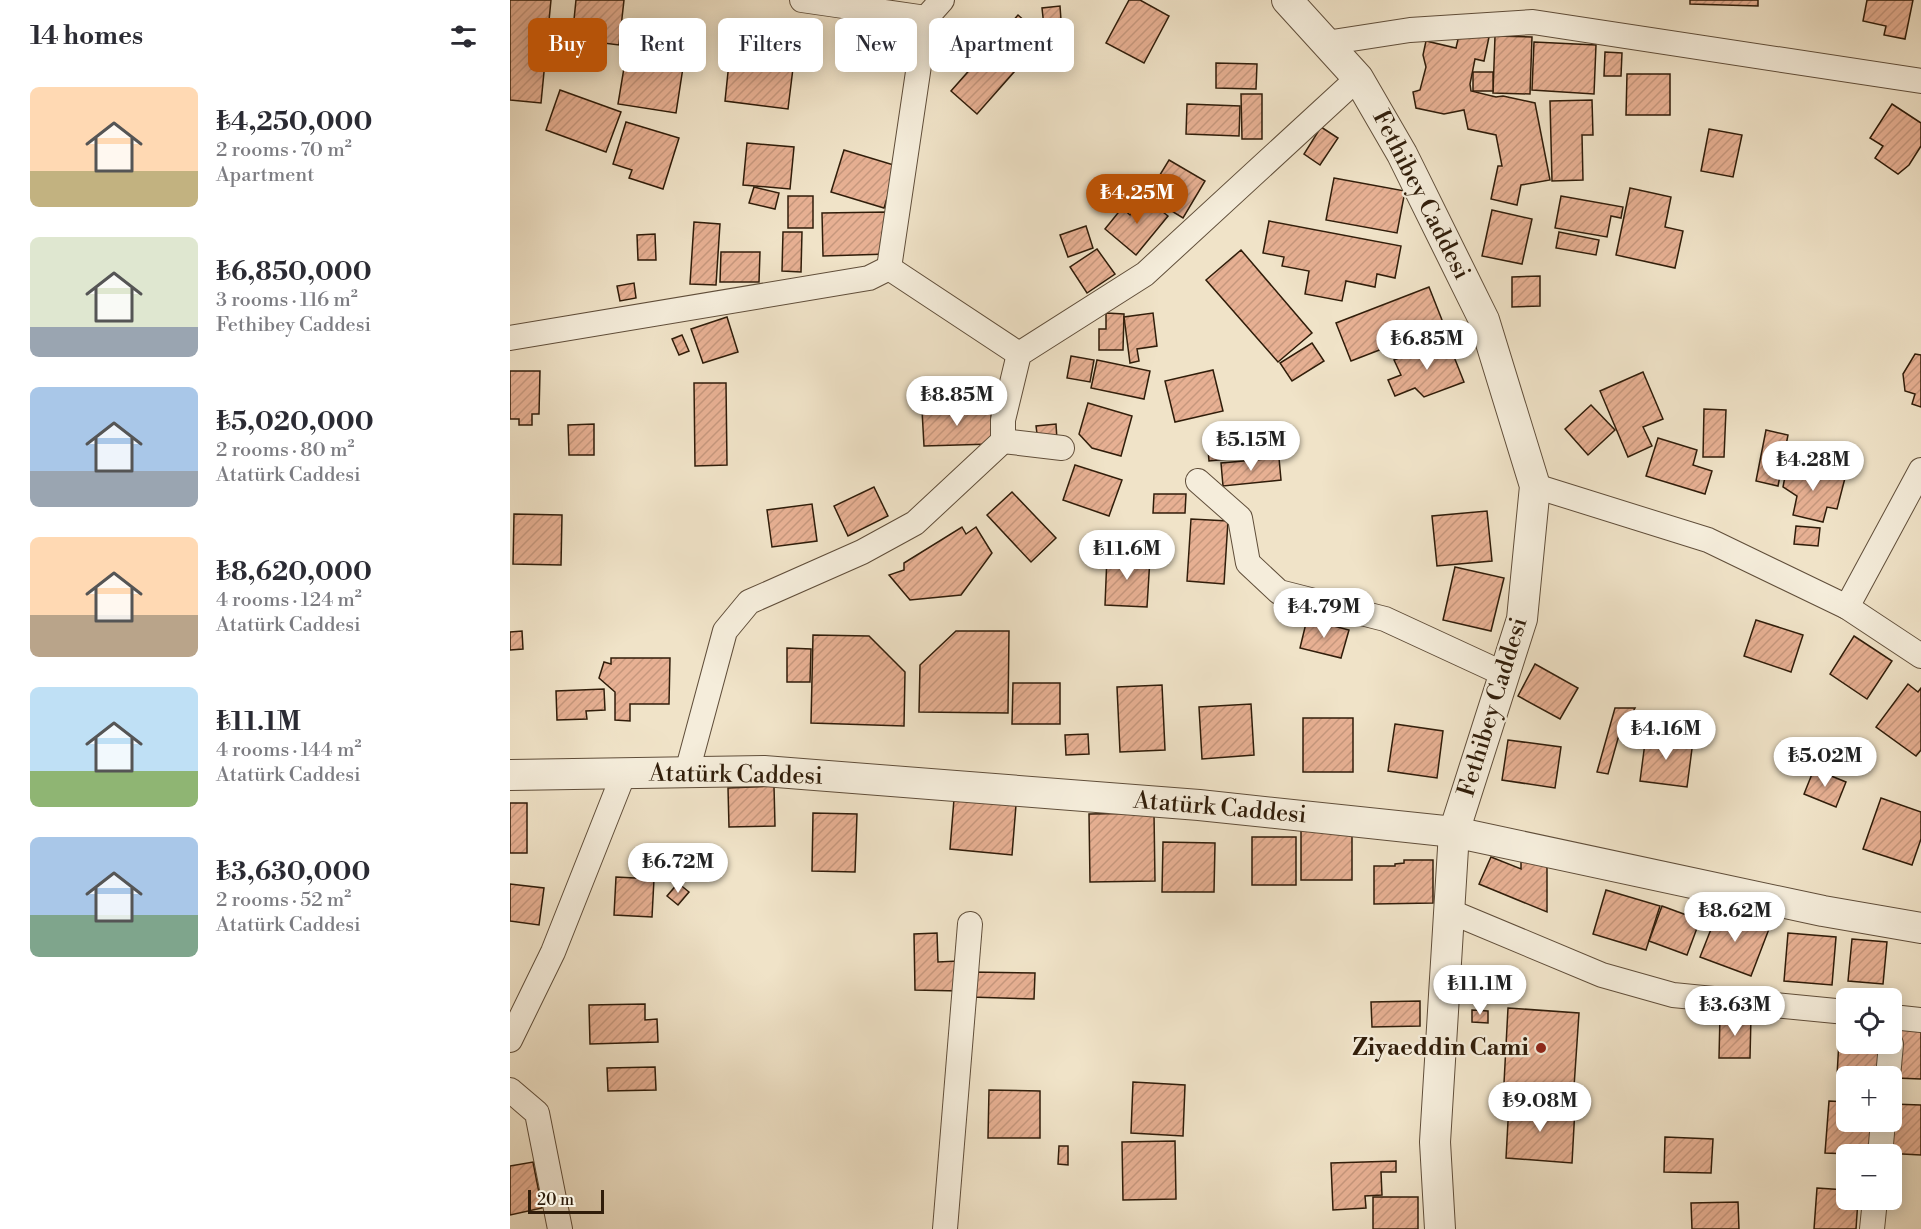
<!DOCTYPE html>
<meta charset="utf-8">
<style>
:root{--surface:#fff;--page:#f2f2f3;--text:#2b2b33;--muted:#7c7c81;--accent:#b45309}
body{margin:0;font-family:"Libre Bodoni",serif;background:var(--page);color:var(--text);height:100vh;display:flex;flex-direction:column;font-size:22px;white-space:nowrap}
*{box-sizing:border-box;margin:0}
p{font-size:20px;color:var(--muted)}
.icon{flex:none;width:33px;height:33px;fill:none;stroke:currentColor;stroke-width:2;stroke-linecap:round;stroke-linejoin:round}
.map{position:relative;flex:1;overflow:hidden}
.panel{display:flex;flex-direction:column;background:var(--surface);width:510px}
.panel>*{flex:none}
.guide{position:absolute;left:18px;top:18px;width:570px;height:54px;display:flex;gap:12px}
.buttons{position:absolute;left:1326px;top:988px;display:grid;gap:12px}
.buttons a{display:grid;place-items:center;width:66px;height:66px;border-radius:9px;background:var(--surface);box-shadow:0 3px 15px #0003;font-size:30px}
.scale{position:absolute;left:18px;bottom:15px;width:76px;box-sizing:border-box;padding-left:6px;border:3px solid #301d0a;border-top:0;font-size:16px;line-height:21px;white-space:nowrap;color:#301d0a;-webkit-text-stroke:4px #f5eddb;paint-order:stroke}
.price{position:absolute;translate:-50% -51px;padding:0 14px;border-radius:21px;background:#fff;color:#222;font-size:20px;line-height:39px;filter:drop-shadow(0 2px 3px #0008)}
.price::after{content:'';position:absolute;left:50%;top:36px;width:18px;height:14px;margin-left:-9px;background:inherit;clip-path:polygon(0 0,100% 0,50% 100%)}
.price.on{background:var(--accent);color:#fff}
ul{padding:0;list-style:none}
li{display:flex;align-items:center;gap:18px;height:150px;padding:0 30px}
li span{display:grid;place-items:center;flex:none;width:168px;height:120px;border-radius:9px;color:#555}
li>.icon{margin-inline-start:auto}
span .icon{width:72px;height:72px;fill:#fffc;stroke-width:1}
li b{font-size:26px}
h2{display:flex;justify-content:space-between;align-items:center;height:72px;padding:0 30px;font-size:26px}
.chip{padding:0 21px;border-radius:9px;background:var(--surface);box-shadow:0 3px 15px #0003;font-size:21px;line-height:54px}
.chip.on{background:var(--accent);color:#fff}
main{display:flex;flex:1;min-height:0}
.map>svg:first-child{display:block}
</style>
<main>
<section class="panel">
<h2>14 homes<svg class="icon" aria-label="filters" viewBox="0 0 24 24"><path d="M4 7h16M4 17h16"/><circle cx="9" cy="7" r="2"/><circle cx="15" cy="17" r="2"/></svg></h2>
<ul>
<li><span style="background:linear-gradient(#ffd9b3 70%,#c2b280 0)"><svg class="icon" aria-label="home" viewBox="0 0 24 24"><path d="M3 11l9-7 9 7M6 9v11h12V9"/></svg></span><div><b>₺4,250,000</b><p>2 rooms · 70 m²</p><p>Apartment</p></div></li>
<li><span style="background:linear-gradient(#dfe7d0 75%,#9aa5b1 0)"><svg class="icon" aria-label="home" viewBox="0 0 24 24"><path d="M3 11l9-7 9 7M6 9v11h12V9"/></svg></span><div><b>₺6,850,000</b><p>3 rooms · 116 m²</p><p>Fethibey Caddesi</p></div></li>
<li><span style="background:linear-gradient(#a9c7e8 70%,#9aa5b1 0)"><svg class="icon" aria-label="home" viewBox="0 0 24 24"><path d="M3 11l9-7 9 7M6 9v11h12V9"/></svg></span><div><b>₺5,020,000</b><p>2 rooms · 80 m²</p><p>Atatürk Caddesi</p></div></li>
<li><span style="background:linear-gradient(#ffd9b3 65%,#b9a48a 0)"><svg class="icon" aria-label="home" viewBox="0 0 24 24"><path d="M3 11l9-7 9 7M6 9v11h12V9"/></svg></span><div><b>₺8,620,000</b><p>4 rooms · 124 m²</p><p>Atatürk Caddesi</p></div></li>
<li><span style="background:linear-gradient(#bfe0f5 70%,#8fb573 0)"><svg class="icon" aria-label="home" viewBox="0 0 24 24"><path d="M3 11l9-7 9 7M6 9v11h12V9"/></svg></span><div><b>₺11.1M</b><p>4 rooms · 144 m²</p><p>Atatürk Caddesi</p></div></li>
<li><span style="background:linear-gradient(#a9c7e8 65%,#7fa58c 0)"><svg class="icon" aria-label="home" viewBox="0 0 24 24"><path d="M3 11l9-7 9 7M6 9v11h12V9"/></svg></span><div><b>₺3,630,000</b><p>2 rooms · 52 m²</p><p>Atatürk Caddesi</p></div></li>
</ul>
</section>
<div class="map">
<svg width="1411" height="1229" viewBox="0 0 1411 1229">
<defs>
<pattern id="building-hatch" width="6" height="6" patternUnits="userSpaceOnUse" patternTransform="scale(1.5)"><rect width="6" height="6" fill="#e7b093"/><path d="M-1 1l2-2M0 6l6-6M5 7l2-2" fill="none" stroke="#c6977d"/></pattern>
</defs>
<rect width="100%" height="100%" fill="#f0e3c8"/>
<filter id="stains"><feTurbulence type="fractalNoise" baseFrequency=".00333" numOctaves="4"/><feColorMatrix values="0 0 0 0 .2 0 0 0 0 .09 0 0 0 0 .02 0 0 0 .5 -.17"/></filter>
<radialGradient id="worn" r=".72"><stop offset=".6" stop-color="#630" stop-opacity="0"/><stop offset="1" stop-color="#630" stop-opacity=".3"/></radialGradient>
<g fill="url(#building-hatch)" stroke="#301d0a" stroke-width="1.5">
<polygon points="0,0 41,0 31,103 0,100"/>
<polygon points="66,0 114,0 109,45 62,39"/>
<polygon points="619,0 630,0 659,16 634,63 596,43"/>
<polygon points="1180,0 1248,0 1248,6 1180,4"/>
<polygon points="1357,0 1403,0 1395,39 1374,35 1376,26 1353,21"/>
<polygon points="550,6 552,34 535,36 532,8"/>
<polygon points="508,15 534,38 467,114 441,91"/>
<polygon points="121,26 178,35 166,113 108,104"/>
<polygon points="960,33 979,37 974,61 965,59 960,84 961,91 986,97 993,96 1025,103 1040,180 1011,185 1007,205 981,199 988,166 992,166 986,135 958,129 954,110 934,114 906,108 903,92 910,90 916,67 913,55 916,41 946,48 949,35"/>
<polygon points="985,36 1022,37 1020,94 983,93"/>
<polygon points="1024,42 1086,45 1084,94 1022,90"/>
<polygon points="1095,52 1112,53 1111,76 1094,76"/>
<polygon points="220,53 284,60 278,109 215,101"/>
<polygon points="706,63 747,64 746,89 706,88"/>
<rect x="963" y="72" width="20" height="19"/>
<polygon points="1117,74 1160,74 1160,115 1116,115"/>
<polygon points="50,90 111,112 96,152 36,130"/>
<polygon points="731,94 752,94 752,139 732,139"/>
<polygon points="1082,100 1083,135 1072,135 1073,180 1042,181 1040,101"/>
<polygon points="677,104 730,106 729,136 676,134"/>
<polygon points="1382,104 1411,123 1411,146 1399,165 1388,174 1365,158 1373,146 1360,138"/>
<polygon points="116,122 169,138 153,189 119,178 122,170 103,164"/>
<polygon points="811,127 828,138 810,165 794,154"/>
<polygon points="1199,129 1232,135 1223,177 1191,171"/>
<polygon points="237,143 284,147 280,189 233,185"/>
<polygon points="334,150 387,166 374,208 321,192"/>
<polygon points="659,160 695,181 673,218 637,196"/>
<polygon points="824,178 895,191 887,233 816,220"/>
<polygon points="244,187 269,193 265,209 239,203"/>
<polygon points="1120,188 1161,197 1155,227 1173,231 1165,268 1106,255"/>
<rect x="278" y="196" width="25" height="32"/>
<polygon points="1051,196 1113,207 1111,218 1101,216 1097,237 1045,228"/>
<polygon points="634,197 658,216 626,255 595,229 612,208 620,215"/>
<polygon points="982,210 1022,219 1012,264 972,256"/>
<polygon points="377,212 378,254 313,256 312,213"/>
<polygon points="759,221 891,246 885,278 867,274 865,287 836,281 832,301 795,294 799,271 772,266 774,257 753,253"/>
<polygon points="184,222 210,224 206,285 180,284"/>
<polygon points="576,226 583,248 558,257 550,235"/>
<polygon points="273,232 292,232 291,272 272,271"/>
<polygon points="1049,232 1089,240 1086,255 1046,248"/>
<polygon points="145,234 146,260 128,260 127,235"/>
<polygon points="587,249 605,274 577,293 560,267"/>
<polygon points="731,250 802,333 768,362 696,280"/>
<polygon points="211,252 250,252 249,282 210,282"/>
<polygon points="1030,276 1030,306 1002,307 1002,277"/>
<polygon points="124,283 126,298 110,301 107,286"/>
<polygon points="919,287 934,325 841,361 826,323"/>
<polygon points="596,313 614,314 613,350 589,350 589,329 596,329"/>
<polygon points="643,313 647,346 627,349 629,361 620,363 614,317"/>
<polygon points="217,317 228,352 193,363 181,329"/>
<polygon points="172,335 179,351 169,355 162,339"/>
<polygon points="937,339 954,382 914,397 905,388 885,396 878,380 891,375 884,360"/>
<polygon points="802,343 814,361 782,381 770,363"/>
<polygon points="1405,354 1411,355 1411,407 1402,404 1405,394 1395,391 1393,374"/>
<polygon points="561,356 584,360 580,382 557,378"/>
<polygon points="587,360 640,371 634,399 581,388"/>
<polygon points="703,370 713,411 665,422 655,381"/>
<polygon points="0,371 30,371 29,414 22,414 22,425 9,425 9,419 0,419"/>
<polygon points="1133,372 1153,419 1133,427 1142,446 1118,457 1090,391"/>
<polygon points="184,383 216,383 217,465 185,466"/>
<polygon points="578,403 622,416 611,456 582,448 569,434"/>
<polygon points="1081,405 1105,430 1078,455 1055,429"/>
<polygon points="481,408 482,444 414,446 412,410"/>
<polygon points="1194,409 1216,410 1214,457 1193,457"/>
<polygon points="84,424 84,455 59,455 58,425"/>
<polygon points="546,424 547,440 528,441 526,426"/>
<polygon points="1256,430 1278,435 1268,486 1246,481"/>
<polygon points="761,432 763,455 699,461 697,438"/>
<polygon points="1148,438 1187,450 1183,465 1202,471 1195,494 1136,476"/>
<polygon points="769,458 771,480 713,486 711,463"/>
<polygon points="565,465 612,480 599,516 553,500"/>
<polygon points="1277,466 1335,478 1327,509 1317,507 1313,522 1283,515 1287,496 1273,487"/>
<polygon points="364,487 378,516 338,536 324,506"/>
<polygon points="502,492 546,538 521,562 477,515"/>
<polygon points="644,494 676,494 675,513 643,513"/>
<polygon points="302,504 307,541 262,547 257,510"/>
<polygon points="977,511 982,561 927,566 922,516"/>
<polygon points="4,514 52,515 51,565 3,564"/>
<polygon points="681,519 718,521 714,584 677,581"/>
<polygon points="1286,526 1310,528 1308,546 1284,544"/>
<polygon points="452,527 456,534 466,527 482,553 451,595 400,600 379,575 394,570 394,563"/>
<polygon points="597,556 640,558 637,607 595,605"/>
<polygon points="945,567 994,578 981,631 933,620"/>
<polygon points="797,619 839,630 831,658 790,648"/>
<polygon points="1246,620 1293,635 1281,672 1234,656"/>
<polygon points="12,631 13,649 0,650 0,632"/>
<polygon points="446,631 499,631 498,713 409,712 410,665"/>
<polygon points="303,635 359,636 395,672 394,726 301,723"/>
<polygon points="1344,636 1382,661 1357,699 1320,674"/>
<polygon points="277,648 301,649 300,682 277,682"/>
<polygon points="101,658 160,658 159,704 120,704 120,721 105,720 105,692 89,678 94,662 101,664"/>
<polygon points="1025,664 1068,688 1050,719 1008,696"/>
<polygon points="503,683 550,683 550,724 502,724"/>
<polygon points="1398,684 1408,692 1411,688 1411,750 1406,756 1366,727"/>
<polygon points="652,685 655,750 610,752 607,687"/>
<polygon points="94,689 95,710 76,711 77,719 47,720 46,691"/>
<polygon points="741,704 744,755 692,759 689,707"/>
<polygon points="1105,708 1125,708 1116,724 1126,727 1123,739 1109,735 1098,774 1087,772"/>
<rect x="793" y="718" width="50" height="54"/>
<polygon points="885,724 933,731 927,778 878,771"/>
<polygon points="578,734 579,754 556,755 555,735"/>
<polygon points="1136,735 1183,741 1177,787 1130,781"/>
<polygon points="998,740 1051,747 1045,788 992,780"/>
<polygon points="1304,769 1336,782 1326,807 1294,794"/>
<polygon points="264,786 265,826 219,827 218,788"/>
<polygon points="1371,798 1411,812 1411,839 1402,865 1353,849"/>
<polygon points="444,799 506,805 502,855 440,849"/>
<rect x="0" y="803" width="17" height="50"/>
<polygon points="303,813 347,814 345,872 302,871"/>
<polygon points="644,813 645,881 580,882 579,814"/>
<rect x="791" y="830" width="51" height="50"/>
<rect x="742" y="837" width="44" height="48"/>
<polygon points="653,842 705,843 704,892 652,892"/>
<polygon points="981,857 1011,869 1011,860 1037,861 1037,912 969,884"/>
<polygon points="894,860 923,860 923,903 864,904 864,866 885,866 885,864 894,863"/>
<polygon points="106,877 144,879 142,917 104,915"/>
<polygon points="168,883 179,892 168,905 157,896"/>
<polygon points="0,884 34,888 29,925 0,921"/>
<polygon points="1096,890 1150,906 1136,950 1083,934"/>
<polygon points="1152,906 1190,920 1177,955 1139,941"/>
<polygon points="1209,909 1259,929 1241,976 1190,957"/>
<polygon points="427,933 428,962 448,961 449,991 405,990 404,934"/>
<polygon points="1278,933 1326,937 1322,985 1274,981"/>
<polygon points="1342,939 1377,942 1373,984 1338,981"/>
<polygon points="461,972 525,973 524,999 460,997"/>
<polygon points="910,1001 910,1026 862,1027 861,1002"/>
<polygon points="135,1004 135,1020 147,1019 148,1042 80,1044 79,1005"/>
<polygon points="998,1008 1069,1013 1064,1087 994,1083"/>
<polygon points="962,1010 978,1011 978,1023 962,1022"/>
<polygon points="1210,1015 1241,1016 1240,1058 1209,1058"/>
<polygon points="1330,1023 1336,1023 1336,1044 1376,1044 1374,1073 1358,1072 1358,1077 1327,1076"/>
<polygon points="1388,1028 1411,1029 1411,1079 1386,1078"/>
<polygon points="145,1067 146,1090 98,1091 97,1068"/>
<polygon points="623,1082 675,1085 673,1136 621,1133"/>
<polygon points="479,1090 530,1091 530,1138 478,1138"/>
<polygon points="1319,1101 1336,1102 1336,1122 1368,1122 1366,1155 1315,1153"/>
<polygon points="999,1103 1065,1108 1062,1163 996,1158"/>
<polygon points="1382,1104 1411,1105 1411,1155 1374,1153 1382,1122"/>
<polygon points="1155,1137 1203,1139 1201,1173 1154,1172"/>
<polygon points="665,1141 666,1199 613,1200 612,1142"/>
<polygon points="549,1146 558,1146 558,1165 548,1164"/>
<polygon points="886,1161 886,1172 871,1172 872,1195 855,1196 856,1208 823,1210 821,1163"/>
<polygon points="23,1162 32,1208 0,1215 0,1166"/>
<polygon points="1307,1188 1336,1190 1336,1200 1348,1200 1346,1229 1304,1229"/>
<rect x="863" y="1197" width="45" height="32"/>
<polygon points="1228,1202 1229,1229 1182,1229 1181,1203"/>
</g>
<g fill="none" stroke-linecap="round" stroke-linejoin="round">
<g stroke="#604e3a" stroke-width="26">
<g id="minor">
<polyline points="292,0 416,18"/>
<polyline points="816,43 900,30 1023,22 1411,81"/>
<polyline points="379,268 416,18 432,0"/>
<polyline points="379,268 509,354"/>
<polyline points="0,338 359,278 379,268"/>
<polyline points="493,441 552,448"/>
<polyline points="688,481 730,518 738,563 769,592 875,619 994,674"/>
<polyline points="1025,486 1198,540 1337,607 1411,656"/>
<polyline points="1337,607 1411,470"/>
<polyline points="177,772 215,631 239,602 352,552 405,523 493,441 493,420 509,354 635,274 848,78"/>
<polyline points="939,911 1092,975 1163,995 1336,1012"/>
<polyline points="1382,1017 1411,1020"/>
<polyline points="0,1040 43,952 114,773"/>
<polyline points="1378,1077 1381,1044"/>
<polyline points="0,1090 27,1113 50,1229"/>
<polyline points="1370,1155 1373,1122"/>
<polyline points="435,1229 460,924"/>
<polyline points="1362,1229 1365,1200"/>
</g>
</g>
<g stroke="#604e3a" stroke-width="32">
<g id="tertiary">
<polyline points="777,0 848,78 892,154 974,320 1025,486 1012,619 944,832 925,1142 930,1229"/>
<polyline points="0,775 254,771 689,805 944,832 1313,911 1411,928"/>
</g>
</g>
<use href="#minor" stroke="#f5eddb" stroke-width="24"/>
<use href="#tertiary" stroke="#f5eddb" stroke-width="30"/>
</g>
<circle fill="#8f2418" stroke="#f5eddb" stroke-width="2" cx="1031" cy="1048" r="6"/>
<g text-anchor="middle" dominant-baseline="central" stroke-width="4.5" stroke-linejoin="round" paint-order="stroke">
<g font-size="24" fill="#301d0a" stroke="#f5eddb">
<text transform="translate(911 195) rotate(63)">Fethibey Caddesi</text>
<text transform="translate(983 707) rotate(-73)">Fethibey Caddesi</text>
<text transform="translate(226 775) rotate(1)">Atatürk Caddesi</text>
<text transform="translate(710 808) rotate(5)">Atatürk Caddesi</text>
</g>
<g font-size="24" font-weight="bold" fill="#301d0a" stroke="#f5eddb" text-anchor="end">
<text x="1019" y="1048">Ziyaeddin Cami</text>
</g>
</g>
<rect width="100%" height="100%" filter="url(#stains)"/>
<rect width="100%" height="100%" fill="url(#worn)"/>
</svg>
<div class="buttons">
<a><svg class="icon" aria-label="locate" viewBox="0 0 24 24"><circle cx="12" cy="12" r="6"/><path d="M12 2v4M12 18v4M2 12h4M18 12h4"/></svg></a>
<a>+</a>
<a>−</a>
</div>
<div class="scale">20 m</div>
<b class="price on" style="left:627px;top:225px">₺4.25M</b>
<b class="price" style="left:917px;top:371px">₺6.85M</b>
<b class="price" style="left:447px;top:427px">₺8.85M</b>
<b class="price" style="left:741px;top:472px">₺5.15M</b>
<b class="price" style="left:1303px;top:492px">₺4.28M</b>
<b class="price" style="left:617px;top:581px">₺11.6M</b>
<b class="price" style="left:814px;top:639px">₺4.79M</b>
<b class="price" style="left:1156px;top:761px">₺4.16M</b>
<b class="price" style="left:1315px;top:788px">₺5.02M</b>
<b class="price" style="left:168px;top:894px">₺6.72M</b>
<b class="price" style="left:1225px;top:943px">₺8.62M</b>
<b class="price" style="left:970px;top:1016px">₺11.1M</b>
<b class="price" style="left:1225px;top:1037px">₺3.63M</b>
<b class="price" style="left:1030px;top:1133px">₺9.08M</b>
<div class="guide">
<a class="chip on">Buy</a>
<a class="chip">Rent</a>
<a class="chip">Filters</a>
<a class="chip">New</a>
<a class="chip">Apartment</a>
</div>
</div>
</main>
